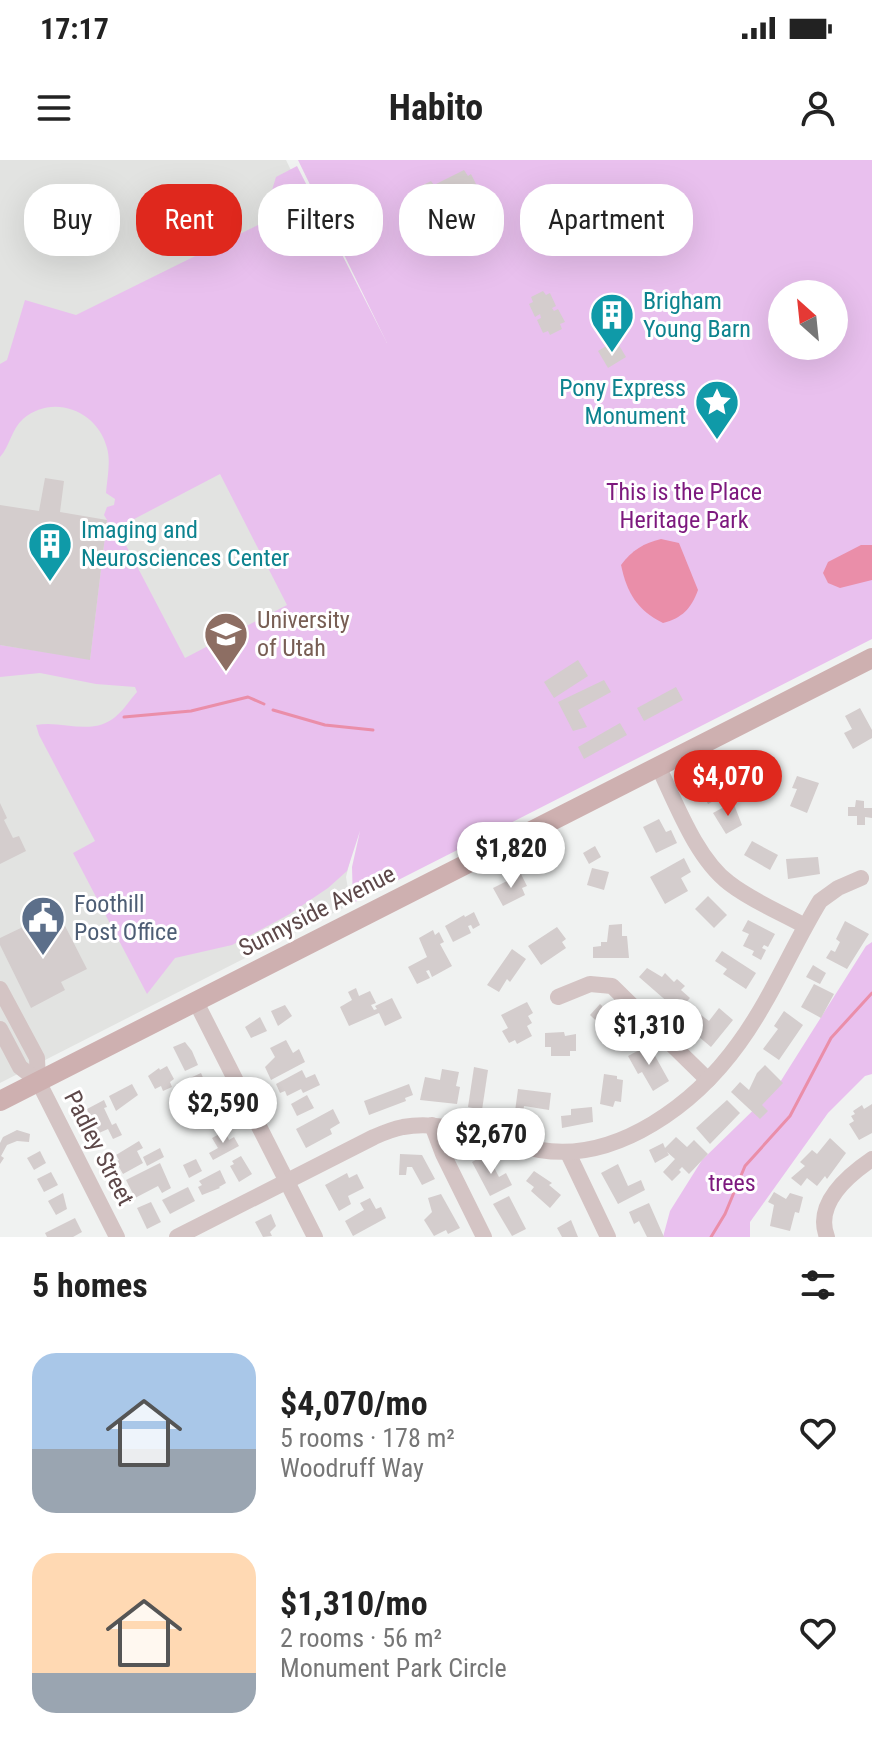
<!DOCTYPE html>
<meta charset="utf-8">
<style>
:root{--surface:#fff;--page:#f2f2f2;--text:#222;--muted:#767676;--accent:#df281d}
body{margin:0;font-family:"Roboto Condensed",sans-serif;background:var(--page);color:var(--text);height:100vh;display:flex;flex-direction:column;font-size:30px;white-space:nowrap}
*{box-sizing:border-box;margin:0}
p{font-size:26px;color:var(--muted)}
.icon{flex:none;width:44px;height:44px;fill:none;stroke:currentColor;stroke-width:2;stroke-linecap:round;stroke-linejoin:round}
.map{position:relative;height:1077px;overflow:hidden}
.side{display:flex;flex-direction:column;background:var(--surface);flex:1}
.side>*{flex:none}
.banner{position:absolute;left:24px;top:24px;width:824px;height:72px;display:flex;gap:16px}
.needle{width:52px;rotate:333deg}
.tools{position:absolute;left:768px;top:120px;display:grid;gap:16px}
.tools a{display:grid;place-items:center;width:80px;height:80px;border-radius:50%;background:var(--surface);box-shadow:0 8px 32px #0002;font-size:40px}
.price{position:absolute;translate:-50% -68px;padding:0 18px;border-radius:28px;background:#fff;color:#222;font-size:26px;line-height:52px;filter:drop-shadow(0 2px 4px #0008)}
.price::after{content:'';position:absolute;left:50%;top:48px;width:24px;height:18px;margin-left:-12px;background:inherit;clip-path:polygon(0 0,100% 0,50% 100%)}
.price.selected{background:var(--accent);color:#fff}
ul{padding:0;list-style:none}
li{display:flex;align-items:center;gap:24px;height:200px;padding:0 32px}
li span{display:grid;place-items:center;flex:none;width:224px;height:160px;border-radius:24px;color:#555}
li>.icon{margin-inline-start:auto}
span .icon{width:96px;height:96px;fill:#fffc;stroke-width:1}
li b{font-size:34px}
h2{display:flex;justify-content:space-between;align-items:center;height:96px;padding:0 32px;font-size:34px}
.tag{padding:0 28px;border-radius:32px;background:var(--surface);box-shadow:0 8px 32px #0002;font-size:28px;line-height:72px}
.tag.selected{background:var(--accent);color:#fff}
.status{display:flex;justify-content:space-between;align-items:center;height:56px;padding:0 40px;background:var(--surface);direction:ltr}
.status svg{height:22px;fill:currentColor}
header{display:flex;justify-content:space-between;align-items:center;height:104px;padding:0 32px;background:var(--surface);font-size:36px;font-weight:700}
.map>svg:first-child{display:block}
</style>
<div class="status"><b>17:17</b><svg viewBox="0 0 49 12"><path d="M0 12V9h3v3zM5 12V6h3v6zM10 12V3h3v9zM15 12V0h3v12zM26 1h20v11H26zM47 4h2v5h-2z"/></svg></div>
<header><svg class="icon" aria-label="menu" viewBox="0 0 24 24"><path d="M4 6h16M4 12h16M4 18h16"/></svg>Habito<svg class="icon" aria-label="person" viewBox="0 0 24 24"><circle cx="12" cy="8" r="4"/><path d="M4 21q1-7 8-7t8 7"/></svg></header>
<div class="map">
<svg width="872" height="1077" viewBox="0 0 872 1077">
<rect width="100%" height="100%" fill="#f0f2f1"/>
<polygon fill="#e2e3e1" points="0,0 286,0 323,76 394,587 355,680 346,717 349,735 355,742 0,923"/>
<g fill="#e9c0ee" fill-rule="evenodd">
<path d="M298,0h574v479l-519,264 -1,-36 8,-36 -13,40 -19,17 -40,27 -56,30 -57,13 -28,36 -74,-141 22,-12 -56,-106 -3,-10c25,-5 52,10 75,-5 10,-6 18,-19 26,-28l-2,-5 -39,-3 -56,-11 -40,4v-32l90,14 17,-139 -3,-5 3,-8 7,-2 1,-6 -9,-6c1,-14 5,-31 1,-45 -9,-37 -54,-55 -84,-29 -12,11 -13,27 -23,38v-93l7,-4 18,-60 51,15 186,-92 14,-46 21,-11 90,177zM782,134h52v52h-52zM220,314l67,131 -102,53 -68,-130z"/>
<polygon points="872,782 872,914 865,916 828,953 750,1062 750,1077 663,1077 670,1051 702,1000 777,927 866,786"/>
</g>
<g fill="#ea8ea9">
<path d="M661,379l18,4 19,47c-7,19 -16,28 -35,33 -26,-13 -36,-30 -42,-58 11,-15 23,-22 40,-26z"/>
<polygon points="861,385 872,385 872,420 840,428 828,423 823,413 828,402"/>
</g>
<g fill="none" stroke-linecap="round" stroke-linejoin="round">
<g stroke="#ea8ea9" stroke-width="3">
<polyline points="273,550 325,565 373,570"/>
<polyline points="124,557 191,551 248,537 264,544"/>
<polyline points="711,1077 725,1054 745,1006 790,956 831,878 872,833"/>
</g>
</g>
<g fill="#d4cdcd">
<polygon points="464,10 468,16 471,14 481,34 477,36 481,50 472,55 470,53 442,70 434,52 431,54 426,45 430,43 426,42 419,27 431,21 434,25"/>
<polygon points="543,131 546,135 550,133 556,146 552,148 554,151 558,149 565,162 560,164 562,169 550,175 548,171 543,173 537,160 541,158 540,154 535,157 529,144 533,142 531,137"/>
<polygon points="616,180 626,197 608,208 598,191"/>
<polygon points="45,318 64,321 60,352 107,360 90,500 0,485 0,345 39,351"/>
<polygon points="578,500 588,516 554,538 544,522"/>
<polygon points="604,520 611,532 578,550 587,567 573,571 558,542"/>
<polygon points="676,527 683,540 644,561 637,548"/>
<polygon points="860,548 872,570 872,578 853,589 844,573 852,569 845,556"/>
<polygon points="620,563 627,575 584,599 578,587"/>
<polygon points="735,607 746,624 739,628 740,631 733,635 731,632 708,644 698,625"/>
<polygon points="797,616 819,623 807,653 790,646 797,629 792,628"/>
<polygon points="856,640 864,641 864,648 872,648 872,658 865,657 865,665 857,665 857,656 848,656 848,647 855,647"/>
<polygon points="733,642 742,665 726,674 713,653"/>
<polygon points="0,643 7,658 4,660 13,678 19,676 26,691 0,704"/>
<polygon points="659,659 666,672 671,670 677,683 656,693 643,667"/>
<polygon points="752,681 778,695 770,710 744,695"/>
<polygon points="595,686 601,697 589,704 583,693"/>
<polygon points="818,697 820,714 788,719 786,699"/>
<polygon points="684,698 691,712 681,718 688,731 665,744 650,717"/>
<polygon points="592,708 609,712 604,730 587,725"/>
<polygon points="521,714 527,726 522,728 525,735 503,746 493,728"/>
<polygon points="708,736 727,755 714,768 695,749"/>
<polygon points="474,752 480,765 473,769 471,765 468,766 471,773 453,782 445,766 464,755 465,757"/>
<polygon points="62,760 87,809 61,822 65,830 31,848 0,785 0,778 27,765 32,775"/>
<polygon points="748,760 775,774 768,787 764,785 762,788 766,790 761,800 752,795 754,791 743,786 749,774 742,771"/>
<polygon points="845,761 869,774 847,809 826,798 831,790 835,792 840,782 836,779"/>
<polygon points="622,764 622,776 627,776 629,798 593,798 593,787 601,786 601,782 607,782 609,765"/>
<polygon points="557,767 566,779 562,782 566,788 541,805 528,786"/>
<polygon points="433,770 435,775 439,772 444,782 440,784 452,806 432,817 429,810 426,811 430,818 417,824 408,807 427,797 419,778"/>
<polygon points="512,789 526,799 510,822 507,819 499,832 487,825"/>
<polygon points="722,791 756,813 746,829 723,814 727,809 715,801"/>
<polygon points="813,805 826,813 820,824 806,817"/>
<polygon points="647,808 662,817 665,813 674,822 677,819 685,826 681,830 690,838 678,851 639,817"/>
<polygon points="814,824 834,834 821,858 801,847"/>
<polygon points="356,828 359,836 370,831 376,843 371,845 374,850 377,849 375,846 392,838 402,858 385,866 379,853 349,866 340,847 352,840 348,832"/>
<polygon points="527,842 533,853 528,856 532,863 527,866 532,876 517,884 515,880 509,883 502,871 508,868 501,855"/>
<polygon points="600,844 612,855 614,853 633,873 621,885 590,855"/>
<polygon points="285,845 292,856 278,866 271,851"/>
<polygon points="719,848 733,860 711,887 686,866 697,852 709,861"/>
<polygon points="784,851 803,865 779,900 763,889 778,869 774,866"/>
<polygon points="260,857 267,871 251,878 245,867"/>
<polygon points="564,872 565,876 576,874 576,891 570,891 570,896 551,896 551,887 545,887 545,873"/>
<polygon points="286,880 293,893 299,889 305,902 271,920 265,907 275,897 270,888"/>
<polygon points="185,882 192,891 198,905 185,911 173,887"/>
<polygon points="649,885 669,921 653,931 642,912 638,914 628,896"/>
<polygon points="765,905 783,923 762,945 768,951 760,959 731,932 740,922 749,930 757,913"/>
<polygon points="167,906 174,919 170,922 172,927 163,931 161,926 155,929 148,916 159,908 160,910"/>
<polygon points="474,907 488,910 482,950 468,947"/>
<polygon points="442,909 459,912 456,926 460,927 457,944 420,940 425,917 440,920"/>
<polygon points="302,910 306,918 315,914 320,925 303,933 301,929 287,936 285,931 280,933 276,924"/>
<polygon points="201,913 211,936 201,941 190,918"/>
<polygon points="604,914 617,916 617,919 623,920 621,942 615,941 613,947 600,944"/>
<polygon points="132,924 138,935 116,951 109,936"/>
<polygon points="409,924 413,935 405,938 406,941 369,955 364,941"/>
<polygon points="518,929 551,933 549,950 524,946 522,960 514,959"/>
<polygon points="307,935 314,948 297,956 291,944"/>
<polygon points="104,940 107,947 104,948 112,965 116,963 122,975 113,979 108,969 99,973 93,962 90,964 87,958 90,957 87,949"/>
<polygon points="727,940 740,953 710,984 696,968"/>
<polygon points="212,944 218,960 200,969 193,956 197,954 195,952"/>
<polygon points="872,944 872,973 859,980 849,964 854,961 851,956 855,954 853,951 862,945 864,949"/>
<polygon points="592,947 593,962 562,968 561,956 571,955 571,949"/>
<polygon points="333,949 340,963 330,969 332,974 306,988 296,969"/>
<polygon points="17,970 30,974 29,982 17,981 7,985 1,996 4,998 0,1004 0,983 3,977"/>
<polygon points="225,971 229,980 234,977 239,986 213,1000 209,993 218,988 212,978"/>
<polygon points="676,977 687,987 694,980 708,994 689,1014 682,1007 679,1010 681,1012 672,1021 663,1012 675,999 667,992 669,995 655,1003 649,990 663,983 665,988"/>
<polygon points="830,978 846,993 827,1019 825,1016 817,1026 807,1018 801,1026 791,1018 805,1006 800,1002 812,990 817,994"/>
<polygon points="139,981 143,988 137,991 143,1003 123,1014 116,1002 119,1000 116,995"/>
<polygon points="160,988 164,997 147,1006 143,997"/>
<polygon points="40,991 46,1003 34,1010 27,998"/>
<polygon points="400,994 422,995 435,1019 422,1025 412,1007 407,1007 406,1015 399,1015"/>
<polygon points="487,994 499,1017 506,1013 512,1025 490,1036 472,1002"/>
<polygon points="241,996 252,1014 239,1022 230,1006 234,1004 232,1001"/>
<polygon points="196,999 202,1011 189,1018 183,1005"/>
<polygon points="160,1003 171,1028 162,1033 158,1026 135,1038 126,1020"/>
<polygon points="618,1004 628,1026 641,1020 645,1030 618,1044 601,1013"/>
<polygon points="220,1010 226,1023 219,1027 220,1028 202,1035 198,1027 202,1025 199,1021"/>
<polygon points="534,1011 552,1023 549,1025 561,1035 550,1048 531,1031 534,1027 526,1021"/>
<polygon points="51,1012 58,1025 44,1032 37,1019"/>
<polygon points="347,1013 349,1018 357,1014 364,1028 348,1036 351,1044 339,1051 325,1025"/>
<polygon points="188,1027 195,1041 170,1054 162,1040"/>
<polygon points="774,1032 786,1039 790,1033 803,1037 799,1053 795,1052 790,1071 770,1066 774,1045 768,1042"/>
<polygon points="63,1033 67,1049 56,1055 48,1041"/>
<polygon points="441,1034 460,1068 448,1074 446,1070 434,1076 424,1060 432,1052 428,1038"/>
<polygon points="509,1036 526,1069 512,1076 493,1044"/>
<polygon points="370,1038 376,1049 381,1047 386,1058 353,1076 345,1061 364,1050 360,1043"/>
<polygon points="151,1042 161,1062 147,1069 137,1048"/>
<polygon points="649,1043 664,1077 647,1077 639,1061 634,1064 629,1052"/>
<polygon points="271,1054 276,1066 270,1072 272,1076 263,1077 255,1062"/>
<polygon points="75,1058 82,1072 73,1077 47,1077 45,1073"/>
<polygon points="571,1060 578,1077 562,1077 557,1068"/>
</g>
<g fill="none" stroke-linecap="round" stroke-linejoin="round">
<g stroke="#d4c4c4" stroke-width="16">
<path d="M658,606c18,37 38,92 71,117 23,18 51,29 76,43"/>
<polyline points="0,829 37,898 38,921 117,1077"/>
<polyline points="558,837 590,824 612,826 708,920"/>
<polyline points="196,842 315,1077"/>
<polyline points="0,869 20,907 38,921"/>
<polyline points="432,965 443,994 484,1077"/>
<polyline points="568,993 608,1077"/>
<path d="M177,1077l197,-100c9,-4 19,-8 29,-10 46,-8 92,15 137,23 78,13 156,-47 199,-107 32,-44 53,-96 81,-142l18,-13 23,-10"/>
<path d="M827,1077c-13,-33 20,-61 45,-78"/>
</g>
<polyline stroke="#ceb0b0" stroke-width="20" points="0,941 872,498"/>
</g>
<defs>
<g id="building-pin" transform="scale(2.3)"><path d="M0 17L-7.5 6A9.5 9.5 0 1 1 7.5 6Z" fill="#0f9aa8" stroke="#fff"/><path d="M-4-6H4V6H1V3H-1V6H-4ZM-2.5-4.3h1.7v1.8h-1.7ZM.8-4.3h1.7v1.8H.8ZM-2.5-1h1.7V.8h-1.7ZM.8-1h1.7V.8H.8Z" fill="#fff"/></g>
<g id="sight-pin" transform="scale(2.3)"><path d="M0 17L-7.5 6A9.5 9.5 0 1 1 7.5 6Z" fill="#0f9aa8" stroke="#fff"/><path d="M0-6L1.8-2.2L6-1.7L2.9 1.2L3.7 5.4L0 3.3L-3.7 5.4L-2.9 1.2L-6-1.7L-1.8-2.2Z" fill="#fff"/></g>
<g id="university-pin" transform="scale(2.3)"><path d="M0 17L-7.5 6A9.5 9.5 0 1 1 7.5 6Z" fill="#8d6e63" stroke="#fff"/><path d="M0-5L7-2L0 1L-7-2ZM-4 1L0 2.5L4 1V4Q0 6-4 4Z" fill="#fff"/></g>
<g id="civic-pin" transform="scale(2.3)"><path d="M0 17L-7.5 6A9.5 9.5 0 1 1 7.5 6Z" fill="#5c6f8a" stroke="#fff"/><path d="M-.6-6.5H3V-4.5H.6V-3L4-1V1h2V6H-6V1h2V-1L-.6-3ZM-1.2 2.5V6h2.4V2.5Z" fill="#fff"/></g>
</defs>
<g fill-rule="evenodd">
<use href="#building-pin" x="612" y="155"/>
<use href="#sight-pin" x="717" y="242"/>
<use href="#building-pin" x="50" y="384"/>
<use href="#university-pin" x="226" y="474"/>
<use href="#civic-pin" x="43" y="758"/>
</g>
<g text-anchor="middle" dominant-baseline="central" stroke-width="6" stroke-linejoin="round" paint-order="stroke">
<g font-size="24" fill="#0d838f" stroke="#fff" text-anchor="start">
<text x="643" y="141">Brigham<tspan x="643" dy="28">Young Barn</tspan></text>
<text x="686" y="228" text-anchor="end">Pony Express<tspan x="686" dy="28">Monument</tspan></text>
<text x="81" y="370">Imaging and<tspan x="81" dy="28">Neurosciences Center</tspan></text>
</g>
<g font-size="24" fill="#7d197e" stroke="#fff">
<text x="684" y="332">This is the Place<tspan x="684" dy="28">Heritage Park</tspan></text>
<text x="732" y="1023">trees</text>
</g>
<g font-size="24" fill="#785e54" stroke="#fff" text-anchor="start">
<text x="257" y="460">University<tspan x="257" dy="28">of Utah</tspan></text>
</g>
<g font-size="24" fill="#4e5e75" stroke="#fff" text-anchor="start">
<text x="74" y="744">Foothill<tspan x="74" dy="28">Post Office</tspan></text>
</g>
<g font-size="24" fill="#5d4849" stroke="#fff">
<text transform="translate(317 751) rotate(-27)">Sunnyside Avenue</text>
<text transform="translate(99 988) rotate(63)">Padley Street</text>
</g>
</g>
</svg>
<div class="tools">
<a><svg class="needle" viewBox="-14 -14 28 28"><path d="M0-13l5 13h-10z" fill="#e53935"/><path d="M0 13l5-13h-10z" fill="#767676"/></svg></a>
</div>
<b class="price selected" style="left:728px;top:658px">$4,070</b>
<b class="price" style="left:511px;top:730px">$1,820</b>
<b class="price" style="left:649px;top:907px">$1,310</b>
<b class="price" style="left:223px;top:985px">$2,590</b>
<b class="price" style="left:491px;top:1016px">$2,670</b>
<div class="banner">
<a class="tag">Buy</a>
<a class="tag selected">Rent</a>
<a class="tag">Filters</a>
<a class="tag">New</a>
<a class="tag">Apartment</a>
</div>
</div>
<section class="side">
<h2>5 homes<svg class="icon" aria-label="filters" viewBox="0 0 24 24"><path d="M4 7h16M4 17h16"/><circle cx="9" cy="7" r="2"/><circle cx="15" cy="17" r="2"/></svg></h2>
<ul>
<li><span style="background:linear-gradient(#a9c7e8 60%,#9aa5b1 0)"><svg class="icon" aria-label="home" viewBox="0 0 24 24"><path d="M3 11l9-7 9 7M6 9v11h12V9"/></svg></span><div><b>$4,070/mo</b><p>5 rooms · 178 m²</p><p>Woodruff Way</p></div><svg class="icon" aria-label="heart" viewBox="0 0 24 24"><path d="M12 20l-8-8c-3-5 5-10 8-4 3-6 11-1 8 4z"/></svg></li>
<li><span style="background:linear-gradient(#ffd9b3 75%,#9aa5b1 0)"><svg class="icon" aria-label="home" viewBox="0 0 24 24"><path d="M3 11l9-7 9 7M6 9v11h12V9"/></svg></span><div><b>$1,310/mo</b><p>2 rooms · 56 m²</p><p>Monument Park Circle</p></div><svg class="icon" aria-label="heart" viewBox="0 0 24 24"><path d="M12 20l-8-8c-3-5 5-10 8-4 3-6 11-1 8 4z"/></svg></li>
</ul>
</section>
